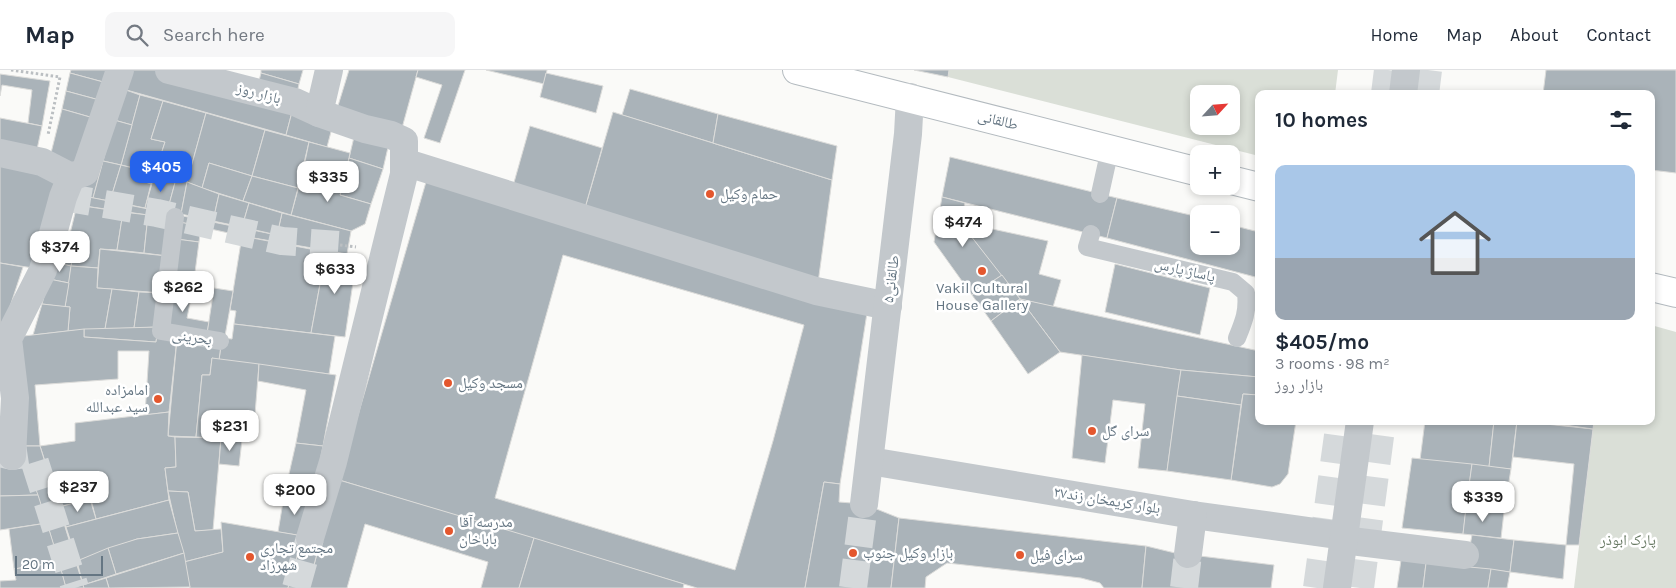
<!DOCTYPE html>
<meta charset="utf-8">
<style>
:root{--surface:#fff;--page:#f6f6f7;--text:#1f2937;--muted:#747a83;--line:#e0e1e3;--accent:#2563eb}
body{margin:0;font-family:Karla,"Noto Naskh Arabic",sans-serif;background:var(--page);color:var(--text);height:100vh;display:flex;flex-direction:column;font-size:19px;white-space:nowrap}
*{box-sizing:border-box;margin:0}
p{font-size:16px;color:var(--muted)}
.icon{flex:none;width:28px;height:28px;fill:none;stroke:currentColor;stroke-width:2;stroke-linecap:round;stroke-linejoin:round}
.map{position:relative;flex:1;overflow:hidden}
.panel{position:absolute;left:1255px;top:20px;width:400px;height:335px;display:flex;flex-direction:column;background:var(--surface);border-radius:10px;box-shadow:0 2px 8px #0003}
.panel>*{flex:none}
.needle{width:32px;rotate:64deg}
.tools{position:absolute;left:1190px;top:15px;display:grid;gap:10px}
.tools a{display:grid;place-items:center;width:50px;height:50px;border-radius:10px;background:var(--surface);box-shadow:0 2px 8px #0003;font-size:25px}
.scale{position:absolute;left:15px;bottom:12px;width:88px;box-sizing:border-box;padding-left:5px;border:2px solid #657683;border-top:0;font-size:14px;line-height:18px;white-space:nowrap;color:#657683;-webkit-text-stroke:4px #fff;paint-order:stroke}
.price{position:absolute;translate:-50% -42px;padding:0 11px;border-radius:10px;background:#fff;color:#222;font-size:16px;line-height:32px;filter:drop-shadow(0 1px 2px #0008)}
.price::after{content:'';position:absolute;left:50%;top:30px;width:15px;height:11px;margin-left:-8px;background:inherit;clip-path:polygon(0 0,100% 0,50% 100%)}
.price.current{background:var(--accent);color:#fff}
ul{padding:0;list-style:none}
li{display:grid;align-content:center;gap:10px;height:265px;padding:0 20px}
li+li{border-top:1px solid var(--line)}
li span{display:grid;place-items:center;height:155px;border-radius:10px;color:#555}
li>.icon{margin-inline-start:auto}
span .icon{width:90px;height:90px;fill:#fffc;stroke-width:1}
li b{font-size:21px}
h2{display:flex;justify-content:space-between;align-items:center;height:60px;padding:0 20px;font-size:21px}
header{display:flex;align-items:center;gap:30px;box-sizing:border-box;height:70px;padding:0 25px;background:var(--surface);border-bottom:1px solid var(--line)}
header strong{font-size:24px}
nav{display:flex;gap:28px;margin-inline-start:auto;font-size:18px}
.search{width:350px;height:45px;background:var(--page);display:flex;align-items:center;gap:12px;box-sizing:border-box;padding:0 18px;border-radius:10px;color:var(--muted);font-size:19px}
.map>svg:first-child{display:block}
</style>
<header>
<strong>Map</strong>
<div class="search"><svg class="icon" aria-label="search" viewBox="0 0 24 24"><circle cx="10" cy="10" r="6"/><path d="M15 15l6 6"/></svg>Search here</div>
<nav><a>Home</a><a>Map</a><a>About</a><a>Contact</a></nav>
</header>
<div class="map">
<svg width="1676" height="518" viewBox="0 0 1676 518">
<rect width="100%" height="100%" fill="#fafaf8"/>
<g fill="#dadfd7" fill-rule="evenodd">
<path d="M949,0h389l-3,24h-76v62l-311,-79zM1199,24h32v32h-32z"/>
<polygon points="1651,255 1676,262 1676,518 1574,518 1594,351 1651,351"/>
</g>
<g fill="#aab3b9" stroke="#dcdcda" fill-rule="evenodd">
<polygon points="71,0 111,0 107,13 70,3"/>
<polygon points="111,0 207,0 292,42 286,65 123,19 93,128 79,125 81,100"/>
<polygon points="261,0 303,0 299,14 261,3"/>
<polygon points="349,0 418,0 402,58 337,39"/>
<polygon points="418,0 465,0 440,73 424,68 442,15 416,7"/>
<polygon points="486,0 547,0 544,14"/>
<polygon points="914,0 949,0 948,7"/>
<polygon points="1546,0 1676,0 1676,103 1651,100 1651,24 1543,24"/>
<polygon points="70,3 107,13 103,31 66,21"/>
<polygon points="261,3 299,14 295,32 254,30"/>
<polygon points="546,3 603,16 596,43 540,27"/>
<polygon points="0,4 50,11 42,56 28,53 32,20 2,15 0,26"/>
<polygon points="123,19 140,25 132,55 114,50"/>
<polygon points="630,19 718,44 713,73 622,45"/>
<polygon points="66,21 103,31 97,49 62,39"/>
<polygon points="140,25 163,31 151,69 165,72 155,103 121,95"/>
<polygon points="163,31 206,43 187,112 155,103 165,72 151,69"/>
<polygon points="62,39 97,49 81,100 49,91"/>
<polygon points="292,42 333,54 327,77 286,65"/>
<polygon points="613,42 832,110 818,213 585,138"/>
<polygon points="206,43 265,60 252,106 209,93 202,118 187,112"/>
<polygon points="718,44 837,76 832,110 713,73"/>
<polygon points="0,48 42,56 36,84 0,77"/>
<polygon points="114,50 132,55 121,95 103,91"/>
<polygon points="530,56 602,78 585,138 513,116"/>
<polygon points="265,60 309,72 298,118 252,106"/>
<polygon points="355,63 389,73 383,99 349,88"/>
<polygon points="309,72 350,83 344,112 303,101"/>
<polygon points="950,87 1117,128 1107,168 942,127"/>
<polygon points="0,88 60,107 40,199 0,193"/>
<polygon points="349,88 383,99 371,134 340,125"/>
<polygon points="103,91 121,95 110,131 93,128"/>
<polygon points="209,93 252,106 243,131 202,118"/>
<polygon points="121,95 145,101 142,111 151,114 145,138 110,131"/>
<polygon points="303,101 344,112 340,125 371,134 365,154 351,161 291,145"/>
<polygon points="155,103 176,109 167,142 145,138"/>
<polygon points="252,106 298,118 291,145 243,131"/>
<polygon points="176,109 187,112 181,144 167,142"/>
<polygon points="187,112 219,124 213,151 181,144"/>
<path d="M426,112l441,131 -27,171 -16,-2 -19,106h-108l-358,-108zM563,185l241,70 -31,116 -38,129 -240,-72z"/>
<polygon points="219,124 249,133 242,157 213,151"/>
<polygon points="79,125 277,165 282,143 351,161 347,184 242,166 148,145 77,135"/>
<polygon points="942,127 965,133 960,152 1002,205 972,225 934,172"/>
<polygon points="1117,128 1199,147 1199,176 1231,176 1231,155 1259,162 1259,208 1107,168"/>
<polygon points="249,133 282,143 277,165 242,157"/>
<polygon points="77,135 123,142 117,180 100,179 98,198 71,196 76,170 69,168"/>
<polygon points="123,142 148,145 144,183 117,180"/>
<polygon points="148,145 170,150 167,186 144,183"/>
<polygon points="179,152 201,156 199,172 176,169"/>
<polygon points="960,152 1048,171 1039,204 1061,210 1053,237 1020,229"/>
<polygon points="242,166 326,182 311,263 234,254 236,241 230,240"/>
<polygon points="62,167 76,170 71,196 56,193"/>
<polygon points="176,169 199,172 193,218 172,215"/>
<polygon points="100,179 167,186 162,223 97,218"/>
<polygon points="326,182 357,185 345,267 311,263"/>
<polygon points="53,192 71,196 69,213 49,209"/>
<polygon points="0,193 23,197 3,258 0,258"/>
<polygon points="1115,194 1210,218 1200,265 1105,242"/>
<polygon points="71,196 98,198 97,218 112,219 105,259 68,261 70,237 65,237"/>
<polygon points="1002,205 1020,229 991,251 972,225"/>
<polygon points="49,209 69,213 65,237 42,234"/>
<polygon points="172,215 193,218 187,248 209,252 207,264 166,260"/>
<polygon points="214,218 233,221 225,266 207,264"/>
<polygon points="112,219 139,222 134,258 105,259"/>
<polygon points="139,222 162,223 158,257 134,258"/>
<polygon points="1020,229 1259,281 1258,307 1181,300 1060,282"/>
<polygon points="1020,229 1060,282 1028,304 991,251"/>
<polygon points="42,234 70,237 68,261 33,265"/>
<polygon points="234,254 335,266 329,304 219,290 222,268 232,269"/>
<polygon points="158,257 156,272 84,267 84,259"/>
<polygon points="84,259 84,267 156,272 157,265 177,269 169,342 145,345 149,281 118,281 118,309 35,315 40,376 22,376 15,267"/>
<polygon points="177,269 221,275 219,290 212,288 210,305 202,305 196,367 168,366"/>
<polygon points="1082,285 1181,300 1167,401 1138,398 1145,334 1113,330 1105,393 1072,388"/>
<polygon points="212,288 259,294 253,370 196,367 202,305 210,305"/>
<polygon points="259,294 336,305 323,376 296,373 306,320 258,311"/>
<polygon points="1181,300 1259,307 1259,325 1243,324 1241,335 1177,326"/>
<polygon points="1243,324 1259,325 1259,351 1296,351 1288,404 1280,414 1272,417 1231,410"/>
<polygon points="1177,326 1241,335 1231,410 1167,401"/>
<polygon points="169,342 168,366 175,367 176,397 165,398 169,430 96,449 84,402 51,410 40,376 75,371 75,353"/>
<polygon points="1425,351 1494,351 1489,397 1420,390"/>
<polygon points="1494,351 1517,351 1511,399 1489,397"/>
<polygon points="1517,351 1593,359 1579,475 1566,475 1574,394 1513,387"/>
<polygon points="1536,351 1594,351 1593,359"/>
<polygon points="175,367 221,368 213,460 195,461 188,422 168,421 165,398 176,397"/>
<polygon points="221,368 242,370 239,396 219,394"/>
<polygon points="296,373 323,376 313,430 284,426"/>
<polygon points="22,376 40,376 84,518 66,518 47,453 26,393 13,393"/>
<polygon points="1412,388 1472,394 1463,464 1402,458"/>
<polygon points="0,391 26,393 38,425 0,426"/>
<polygon points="1472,394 1511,399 1504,442 1466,437"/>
<polygon points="84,402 90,429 59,437 51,410"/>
<polygon points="339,410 534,468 519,518 481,518 488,492 365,454 347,518 308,518 320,472"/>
<polygon points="824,412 840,414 839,432 864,434 899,448 891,518 805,518"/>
<polygon points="168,421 188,422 195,461 221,459 223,482 184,492"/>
<polygon points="38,425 47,453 0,460 0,426"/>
<polygon points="284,426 313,430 303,466 278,462"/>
<polygon points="90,429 96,449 66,457 59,437"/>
<polygon points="169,430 178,463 137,469 77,491 66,457"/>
<polygon points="1466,437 1504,442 1501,468 1463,464"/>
<polygon points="899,448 1146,476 1142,518 1104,518 1100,513 1081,508 947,493 926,507 925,518 891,518"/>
<polygon points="221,452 303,466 288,518 190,518 184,492 223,482"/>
<polygon points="47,453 59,492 14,499 9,459"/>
<polygon points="178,463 184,483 116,504 108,478 137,469"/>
<polygon points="1472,465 1514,470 1510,502 1466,497"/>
<polygon points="303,466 320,472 308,518 288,518"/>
<polygon points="534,468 684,514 683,518 519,518"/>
<polygon points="1514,470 1566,475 1563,509 1510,502"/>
<polygon points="1146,476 1175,483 1274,495 1271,518 1142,518"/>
<polygon points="108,478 116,504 83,515 77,491"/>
<polygon points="184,483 190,517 109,518 106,508"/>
<polygon points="1401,490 1426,493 1423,518 1397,518"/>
<polygon points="59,492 66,518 0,518 0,511 16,510 14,499"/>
<polygon points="1426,493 1491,499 1488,518 1423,518"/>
<polygon points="1491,499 1510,502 1507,518 1488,518"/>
<polygon points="106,508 109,518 84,518 83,515"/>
</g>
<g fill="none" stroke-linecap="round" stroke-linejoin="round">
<g stroke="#d5d9db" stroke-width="28" stroke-dasharray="28 14" stroke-linecap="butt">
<polyline points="63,127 157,143 282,171 340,175"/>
<polyline points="0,383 12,386 32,383 75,518"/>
<polyline points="296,518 310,468"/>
<polyline points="853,518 864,434"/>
<polyline points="1184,518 1188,484"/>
</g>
<g stroke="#d5d9db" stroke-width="28" stroke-dasharray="28 14" stroke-linecap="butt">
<polyline points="1385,24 1388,0"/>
<polyline points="1425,24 1428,0"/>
<polyline points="1317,518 1340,351"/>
<polyline points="1360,518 1382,351"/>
</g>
<g stroke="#b3babf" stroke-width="30">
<g id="secondary">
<polyline points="797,0 1199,102"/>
<polyline points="1231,110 1259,117"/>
<polyline points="1651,217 1676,223"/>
</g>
</g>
<g stroke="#bbbfc2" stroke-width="3" stroke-dasharray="2.5 2.5" stroke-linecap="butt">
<polyline points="11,0 60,7 48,65"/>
<polyline points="340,175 356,177"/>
</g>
<g stroke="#c3c8cc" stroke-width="18">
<polyline points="1100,124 1110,79"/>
<polyline points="175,147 161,261 220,271"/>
<path d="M1091,164l-4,13 146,35 13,11c2,18 -2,28 -9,45"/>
</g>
<g stroke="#c3c8cc" stroke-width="28">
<polyline points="169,0 295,32 319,43"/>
<polyline points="1403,24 1406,0"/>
<polyline points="0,83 42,92 71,107 63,127 43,200 8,269 15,328 12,386"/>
<polyline points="404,92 816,221 888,236"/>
<polyline points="71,107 85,102 120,0"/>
<polyline points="870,391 1193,445 1344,466"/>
<polyline points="864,434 908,64 910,27"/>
<polyline points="310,468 333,392 404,104 404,71 391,65 365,59 319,43 329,0"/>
<polyline points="1343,470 1465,485"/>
<polyline points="1188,484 1193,445"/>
<polyline points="1337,518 1360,351"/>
</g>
<use href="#secondary" stroke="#fff" stroke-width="28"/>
</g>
<g fill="#e4572e" stroke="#fff" stroke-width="2">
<circle cx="710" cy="124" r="5"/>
<circle cx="982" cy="201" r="5"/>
<circle cx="448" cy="313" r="5"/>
<circle cx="158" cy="329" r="5"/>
<circle cx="1092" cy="361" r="5"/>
<circle cx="449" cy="461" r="5"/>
<circle cx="853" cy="483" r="5"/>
<circle cx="1020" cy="485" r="5"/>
<circle cx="250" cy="487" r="5"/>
</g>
<g text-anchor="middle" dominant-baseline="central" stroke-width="5" stroke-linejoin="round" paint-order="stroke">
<g font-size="15" fill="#657683" stroke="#fff">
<text transform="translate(259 23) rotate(15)">بازار روز</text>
<text transform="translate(998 50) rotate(14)">طالقانی</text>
<text transform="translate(1185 200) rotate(13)">پاساژ پارس</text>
<text transform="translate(891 209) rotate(-83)">طالقانی۵</text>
<text transform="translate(192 267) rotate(8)">بحرینی</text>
<text transform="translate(1107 430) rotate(9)">بلوار کریمخان زند۲۷</text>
</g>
<g font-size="15" fill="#657683" stroke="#fff" text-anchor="start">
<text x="720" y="124">حمام وکیل</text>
<text x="982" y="218" text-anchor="middle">Vakil Cultural<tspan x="982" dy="17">House Gallery</tspan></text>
<text x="458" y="313">مسجد وکیل</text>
<text x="148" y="320" text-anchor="end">امامزاده<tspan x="148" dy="17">سید عبدالله</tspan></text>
<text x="1102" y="361">سرای گل</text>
<text x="459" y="452">مدرسه آقا<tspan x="459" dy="17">باباخان</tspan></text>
<text x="260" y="478">مجتمع تجاری<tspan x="260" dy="17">شهرزاد</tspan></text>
<text x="863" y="483">بازار وکیل جنوب</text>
<text x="1030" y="485">سرای فیل</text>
</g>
<g font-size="15" fill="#687a64" stroke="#fff">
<text x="1628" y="470">پارک ابوذر</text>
</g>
</g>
</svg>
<div class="tools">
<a><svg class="needle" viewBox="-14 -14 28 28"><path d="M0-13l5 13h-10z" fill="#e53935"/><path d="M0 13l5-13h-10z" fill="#747a83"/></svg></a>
<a>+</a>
<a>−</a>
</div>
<div class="scale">20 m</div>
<b class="price current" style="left:161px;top:123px">$405</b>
<b class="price" style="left:328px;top:133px">$335</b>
<b class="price" style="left:963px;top:178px">$474</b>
<b class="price" style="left:60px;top:203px">$374</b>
<b class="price" style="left:335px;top:225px">$633</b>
<b class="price" style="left:183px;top:243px">$262</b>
<b class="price" style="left:230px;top:382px">$231</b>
<b class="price" style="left:78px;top:443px">$237</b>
<b class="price" style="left:295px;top:446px">$200</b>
<b class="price" style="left:1483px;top:453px">$339</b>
<section class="panel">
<h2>10 homes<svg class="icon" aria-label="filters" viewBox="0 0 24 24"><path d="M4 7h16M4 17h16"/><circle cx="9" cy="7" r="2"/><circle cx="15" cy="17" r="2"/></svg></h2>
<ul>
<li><span style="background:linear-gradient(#a9c7e8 60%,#9aa5b1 0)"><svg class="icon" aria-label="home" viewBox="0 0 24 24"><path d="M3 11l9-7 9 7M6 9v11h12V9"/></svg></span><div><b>$405/mo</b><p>3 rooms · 98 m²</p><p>بازار روز</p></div></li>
</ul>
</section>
</div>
